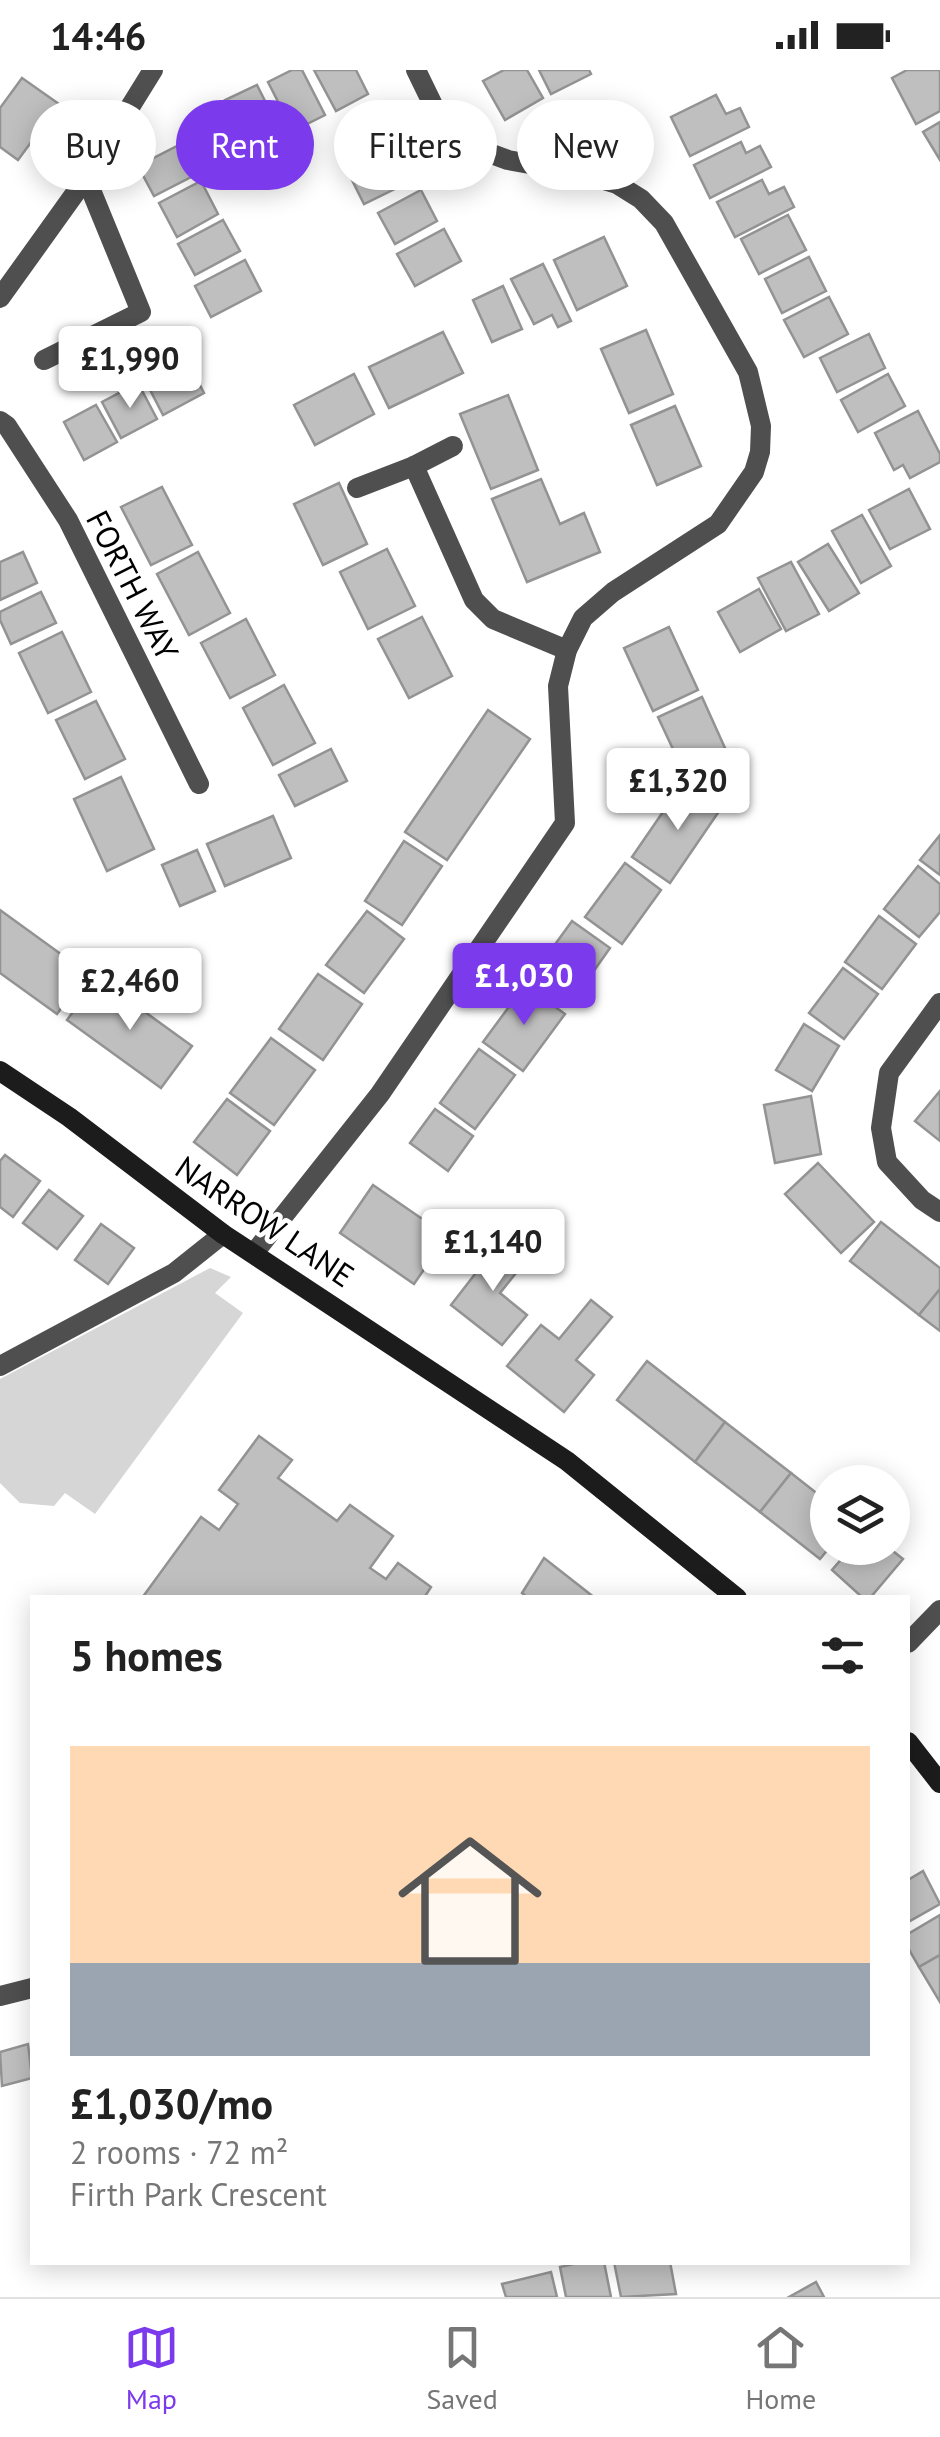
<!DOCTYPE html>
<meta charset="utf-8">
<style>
:root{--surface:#fff;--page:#f2f2f2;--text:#222;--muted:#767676;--line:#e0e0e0;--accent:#7c3aed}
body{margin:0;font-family:"PT Sans",sans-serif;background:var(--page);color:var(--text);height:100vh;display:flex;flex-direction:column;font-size:38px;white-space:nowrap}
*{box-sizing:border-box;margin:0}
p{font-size:32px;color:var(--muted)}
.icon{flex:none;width:55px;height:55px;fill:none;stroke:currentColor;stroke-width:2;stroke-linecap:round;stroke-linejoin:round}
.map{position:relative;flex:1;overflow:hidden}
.details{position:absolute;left:30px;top:1525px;width:880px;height:670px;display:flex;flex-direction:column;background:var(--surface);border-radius:0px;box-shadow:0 5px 25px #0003}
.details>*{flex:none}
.banner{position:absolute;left:30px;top:30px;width:880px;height:90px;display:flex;gap:20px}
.buttons{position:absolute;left:810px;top:1395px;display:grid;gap:20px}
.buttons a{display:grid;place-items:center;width:100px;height:100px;border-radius:50%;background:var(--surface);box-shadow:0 5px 25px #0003;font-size:50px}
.price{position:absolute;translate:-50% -85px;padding:0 22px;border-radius:10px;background:#fff;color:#222;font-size:32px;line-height:65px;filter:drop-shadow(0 2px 5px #0008)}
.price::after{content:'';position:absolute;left:50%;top:60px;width:30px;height:22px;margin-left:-15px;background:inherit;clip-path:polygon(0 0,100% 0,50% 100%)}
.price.selected{background:var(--accent);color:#fff}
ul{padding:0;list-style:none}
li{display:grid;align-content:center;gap:20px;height:530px;padding:0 40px}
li+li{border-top:2px solid var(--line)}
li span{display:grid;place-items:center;height:310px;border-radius:0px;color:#555}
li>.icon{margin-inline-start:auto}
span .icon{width:180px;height:180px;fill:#fffc;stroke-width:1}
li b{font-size:42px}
h2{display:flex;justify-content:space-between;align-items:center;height:120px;padding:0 40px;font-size:42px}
.chip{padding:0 35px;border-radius:45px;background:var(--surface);box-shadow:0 5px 25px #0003;font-size:35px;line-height:90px}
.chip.selected{background:var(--accent);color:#fff}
.status{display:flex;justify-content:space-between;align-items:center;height:70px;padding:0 50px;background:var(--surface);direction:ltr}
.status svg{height:28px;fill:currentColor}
.tab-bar{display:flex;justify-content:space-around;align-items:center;height:140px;border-top:2px solid var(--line);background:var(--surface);font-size:28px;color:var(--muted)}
.tab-bar a{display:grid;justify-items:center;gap:5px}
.tab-bar .selected{color:var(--accent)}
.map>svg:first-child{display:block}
</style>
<div class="status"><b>14:46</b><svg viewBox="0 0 49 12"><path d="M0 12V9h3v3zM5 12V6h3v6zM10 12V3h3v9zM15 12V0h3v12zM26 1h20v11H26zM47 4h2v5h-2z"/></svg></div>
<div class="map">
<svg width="940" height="2227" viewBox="0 0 940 2227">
<rect width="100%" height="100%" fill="#fff"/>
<polygon fill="#d6d6d6" points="210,1198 231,1207 215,1223 243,1243 95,1444 65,1423 54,1436 20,1433 0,1413 0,1309"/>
<g fill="#bfbfbf" stroke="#939393" stroke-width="2.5">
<polygon points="292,0 302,0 325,45 293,61 268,12"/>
<polygon points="314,0 356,0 368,24 336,41"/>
<polygon points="504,0 527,0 543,28 505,50 483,11"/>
<polygon points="539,0 589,0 591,4 551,24"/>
<polygon points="907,0 940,0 940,41 916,54 892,8"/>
<polygon points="22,8 59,34 18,90 0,77 0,38"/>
<polygon points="257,15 281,63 250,79 225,30"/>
<polygon points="716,25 726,44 740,38 749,57 690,86 671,47"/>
<polygon points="940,52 940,90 923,62"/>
<polygon points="741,72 746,83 760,76 771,97 710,128 694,95"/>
<polygon points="181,74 197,104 154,126 138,96"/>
<polygon points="391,81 407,113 364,134 348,102"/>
<polygon points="762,110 769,124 784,117 794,137 735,167 717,132"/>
<polygon points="201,111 218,144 177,167 159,133"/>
<polygon points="421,120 437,151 395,174 378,143"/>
<polygon points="788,145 806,180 759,204 741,169"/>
<polygon points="223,150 240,181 195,205 178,174"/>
<polygon points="444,159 461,191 415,216 397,184"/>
<polygon points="604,167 627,216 577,240 554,190"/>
<polygon points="809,187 826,221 782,243 765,209"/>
<polygon points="245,190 261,221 211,247 195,216"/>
<polygon points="543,194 571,251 558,257 552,245 534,254 511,209"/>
<polygon points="503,216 522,259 492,272 473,230"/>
<polygon points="829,227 848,264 804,287 784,250"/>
<polygon points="646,260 673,324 629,343 601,279"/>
<polygon points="443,262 463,303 389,338 369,297"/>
<polygon points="869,264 885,298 837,322 820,288"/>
<polygon points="185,286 204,323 163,345 144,308"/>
<polygon points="354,304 374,344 315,375 294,335"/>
<polygon points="888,304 905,336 858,362 841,330"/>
<polygon points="138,313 157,349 121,368 102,332"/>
<polygon points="508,325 538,400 491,419 460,344"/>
<polygon points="96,335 117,372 84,390 64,352"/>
<polygon points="675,336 701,396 657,415 631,355"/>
<polygon points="918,341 940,384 940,392 910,408 903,395 894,400 875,363"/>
<polygon points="541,409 560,454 584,443 600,482 527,512 492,429"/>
<polygon points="339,413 367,474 323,495 294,434"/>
<polygon points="162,417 192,475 151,495 121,437"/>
<polygon points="909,419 930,459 890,479 869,440"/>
<polygon points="862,445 891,496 861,513 832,461"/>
<polygon points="828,474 859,523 829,541 798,492"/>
<polygon points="387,479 415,536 368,559 340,502"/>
<polygon points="23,482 37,513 0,530 0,492"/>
<polygon points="198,482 230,543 189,565 157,504"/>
<polygon points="791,492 819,544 786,561 758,508"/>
<polygon points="759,519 781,559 740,582 718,542"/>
<polygon points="41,522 56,553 11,574 0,550 0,542"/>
<polygon points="422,547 452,606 409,628 378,569"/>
<polygon points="246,549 275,605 230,628 201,573"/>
<polygon points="669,557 698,620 653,641 624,578"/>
<polygon points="62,562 91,622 48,643 19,583"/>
<polygon points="284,615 315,673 273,695 243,638"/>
<polygon points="702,627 729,687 686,707 658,647"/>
<polygon points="96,631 125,689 85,709 56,650"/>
<polygon points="488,640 530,669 447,790 405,762"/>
<polygon points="331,679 347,711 295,736 279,705"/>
<polygon points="121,707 154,779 107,801 74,729"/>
<polygon points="705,716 726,731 670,813 632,787 676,723 692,734"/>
<polygon points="273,746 291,788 225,816 207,774"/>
<polygon points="940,765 940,805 920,790"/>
<polygon points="404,771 442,796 402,855 365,831"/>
<polygon points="197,780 215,821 180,836 162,795"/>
<polygon points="625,793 661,820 622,874 585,847"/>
<polygon points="918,796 940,814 940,842 919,867 884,839"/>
<polygon points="0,840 87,903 57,944 0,903"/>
<polygon points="367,841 404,869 364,923 326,895"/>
<polygon points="879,846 916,874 882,919 845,892"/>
<polygon points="572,851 610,878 569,936 530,909"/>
<polygon points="843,898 878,924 844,969 809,943"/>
<polygon points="318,904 362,934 323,990 279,959"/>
<polygon points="98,908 192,976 161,1018 67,950"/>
<polygon points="525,915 565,944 523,1001 483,972"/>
<polygon points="804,954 839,976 812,1021 776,1000"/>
<polygon points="271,968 315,1000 274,1055 230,1023"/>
<polygon points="479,979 515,1005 475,1059 440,1033"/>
<polygon points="940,1021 940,1071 915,1051"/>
<polygon points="811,1026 821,1084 775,1093 764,1035"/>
<polygon points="227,1029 270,1061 237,1105 194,1072"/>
<polygon points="435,1039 473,1066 448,1101 410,1073"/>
<polygon points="5,1085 40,1111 13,1147 0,1137 0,1091"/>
<polygon points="818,1093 874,1152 841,1183 785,1124"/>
<polygon points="373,1115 447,1166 414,1214 340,1163"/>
<polygon points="49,1120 83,1146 57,1179 23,1153"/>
<polygon points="881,1152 940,1198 940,1219 919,1245 850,1191"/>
<polygon points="101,1154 134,1178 108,1214 75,1190"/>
<polygon points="503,1168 528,1188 500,1223 527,1245 502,1275 451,1235"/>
<polygon points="940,1219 940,1261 919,1245"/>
<polygon points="591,1230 612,1247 576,1290 594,1305 564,1342 507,1296 541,1255 559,1269"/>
<polygon points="647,1291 725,1352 695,1392 617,1330"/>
<polygon points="725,1352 791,1403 760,1442 695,1392"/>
<polygon points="259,1366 292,1390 278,1408 337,1451 350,1435 393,1466 370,1498 386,1509 398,1493 431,1517 424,1528 142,1528 201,1447 219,1460 238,1434 219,1420"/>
<polygon points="791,1403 828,1432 829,1478 820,1489 760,1442"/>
<polygon points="851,1478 889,1478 903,1489 870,1528 863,1528 832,1500"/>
<polygon points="544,1488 595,1528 528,1528 522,1523"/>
<polygon points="923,1801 940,1834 908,1852 908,1810"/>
<polygon points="940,1845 940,1885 919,1897 908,1878 908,1864"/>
<polygon points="940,1885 940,1932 919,1897"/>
<polygon points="28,1974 32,2008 2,2016 0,1982"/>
<polygon points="583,2192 604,2192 611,2227 566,2227 560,2197"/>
<polygon points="614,2192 670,2192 676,2224 621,2227"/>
<polygon points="551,2202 557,2227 506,2227 502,2214"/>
<polygon points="816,2212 824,2227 789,2227"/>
</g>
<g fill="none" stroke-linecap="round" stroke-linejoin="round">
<g stroke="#4f4f4f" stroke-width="20">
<polyline points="0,228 86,108 153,0"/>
<polyline points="44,290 141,242 86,108"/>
<polyline points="0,351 7,356 68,450 199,714"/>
<polyline points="414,396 474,530 493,549 567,580"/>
<polyline points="357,418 414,396 453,376"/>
<polyline points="940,933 889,1003 881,1058 887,1092 922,1130 940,1142"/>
<polyline points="254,1183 380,1024 565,753 558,616 567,580 583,548 613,522 718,454 754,402 760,382 761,356 748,302 664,153 641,129 617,114 580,103 508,90 478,79 453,62 434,37 416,0"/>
<polyline points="0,1296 174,1203 223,1164"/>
<polyline points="908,1573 940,1540"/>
<polyline points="0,1926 32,1918"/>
</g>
<g stroke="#1c1c1c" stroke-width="20">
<polyline points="0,1001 69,1047 223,1164 567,1391 737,1528"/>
<polyline points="908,1672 940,1713"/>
</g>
</g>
<g text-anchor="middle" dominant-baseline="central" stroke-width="9" stroke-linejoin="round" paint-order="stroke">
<g font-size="32" fill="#000" stroke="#fff">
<text transform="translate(133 515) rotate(63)">FORTH WAY</text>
<text transform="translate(265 1151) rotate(34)">NARROW LANE</text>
</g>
</g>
</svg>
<div class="buttons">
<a><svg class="icon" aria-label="layers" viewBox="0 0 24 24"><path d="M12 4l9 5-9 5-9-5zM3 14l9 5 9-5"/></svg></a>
</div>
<b class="price" style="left:130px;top:341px">£1,990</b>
<b class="price" style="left:678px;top:763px">£1,320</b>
<b class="price selected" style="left:524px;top:958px">£1,030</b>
<b class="price" style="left:130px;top:963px">£2,460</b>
<b class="price" style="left:493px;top:1224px">£1,140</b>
<div class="banner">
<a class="chip">Buy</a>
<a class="chip selected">Rent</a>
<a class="chip">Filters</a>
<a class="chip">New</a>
</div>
<section class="details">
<h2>5 homes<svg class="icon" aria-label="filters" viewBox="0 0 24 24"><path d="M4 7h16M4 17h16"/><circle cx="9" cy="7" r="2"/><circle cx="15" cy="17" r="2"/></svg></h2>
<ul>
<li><span style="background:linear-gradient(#ffd9b3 70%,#9aa5b1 0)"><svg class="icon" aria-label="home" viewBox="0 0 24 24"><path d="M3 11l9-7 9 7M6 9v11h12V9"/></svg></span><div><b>£1,030/mo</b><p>2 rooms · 72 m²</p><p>Firth Park Crescent</p></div></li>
</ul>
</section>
</div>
<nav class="tab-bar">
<a class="selected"><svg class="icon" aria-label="map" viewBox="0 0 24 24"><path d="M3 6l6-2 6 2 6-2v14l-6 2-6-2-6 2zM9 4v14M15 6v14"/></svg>Map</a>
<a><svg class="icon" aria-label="saved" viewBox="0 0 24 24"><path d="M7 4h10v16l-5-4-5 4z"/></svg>Saved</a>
<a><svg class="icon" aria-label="home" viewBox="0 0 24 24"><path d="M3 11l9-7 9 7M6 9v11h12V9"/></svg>Home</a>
</nav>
